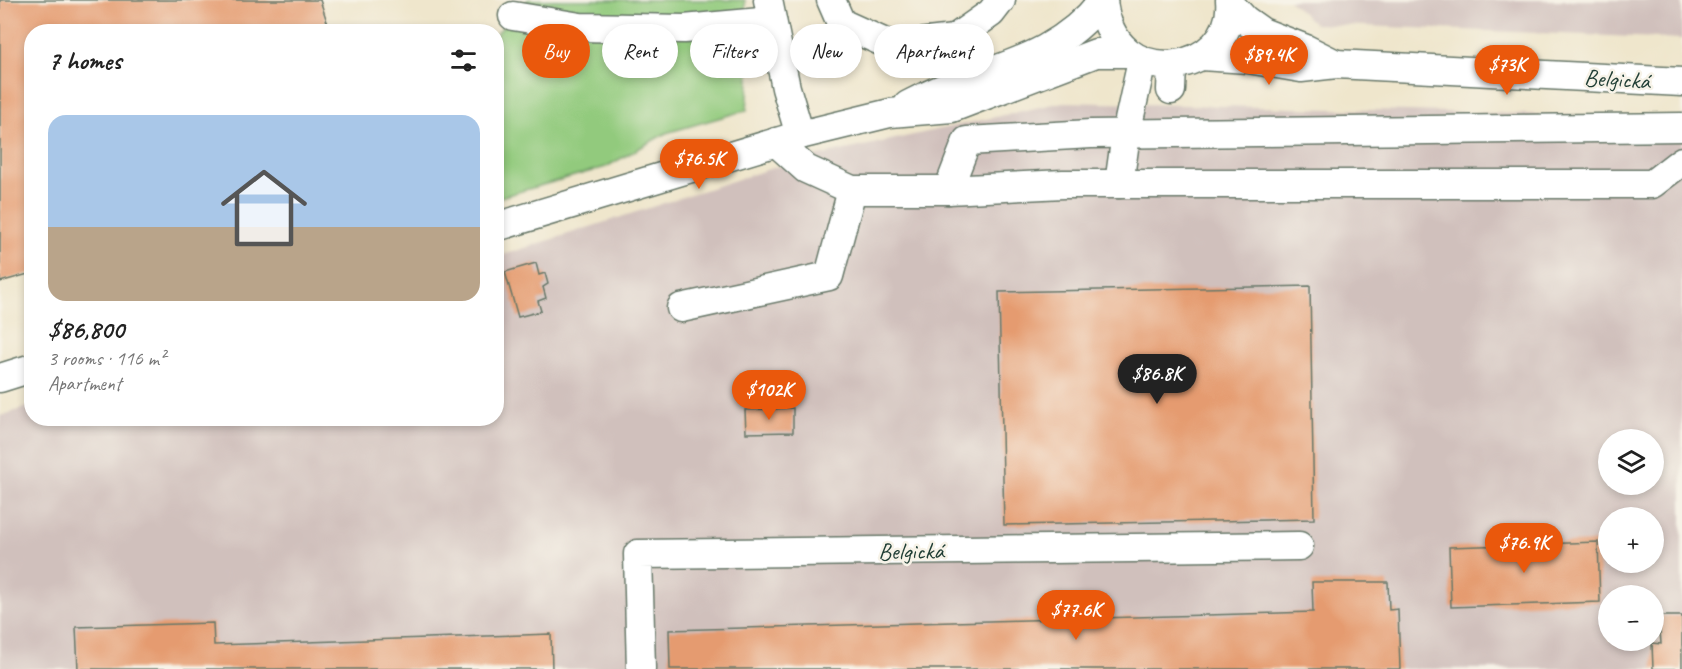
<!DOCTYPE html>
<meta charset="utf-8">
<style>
:root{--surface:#fff;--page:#f2f2f2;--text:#222;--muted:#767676;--line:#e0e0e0;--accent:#ea580c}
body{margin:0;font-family:Caveat,sans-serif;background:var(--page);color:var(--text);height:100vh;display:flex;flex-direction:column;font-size:22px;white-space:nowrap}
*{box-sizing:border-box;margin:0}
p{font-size:20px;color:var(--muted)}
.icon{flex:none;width:33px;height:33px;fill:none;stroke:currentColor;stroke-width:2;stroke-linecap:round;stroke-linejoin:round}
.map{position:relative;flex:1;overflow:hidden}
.details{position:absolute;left:24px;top:24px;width:480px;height:402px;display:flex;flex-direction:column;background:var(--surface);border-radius:24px;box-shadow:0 3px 9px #0003}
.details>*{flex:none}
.banner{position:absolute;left:522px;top:24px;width:570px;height:54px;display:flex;gap:12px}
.buttons{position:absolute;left:1598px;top:429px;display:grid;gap:12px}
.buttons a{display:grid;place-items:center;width:66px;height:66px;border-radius:50%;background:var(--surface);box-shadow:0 3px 9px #0003;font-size:30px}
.price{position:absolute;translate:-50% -51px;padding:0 14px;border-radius:21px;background:var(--accent);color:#fff;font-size:20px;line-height:39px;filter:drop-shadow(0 2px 3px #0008)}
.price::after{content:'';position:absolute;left:50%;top:36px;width:18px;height:14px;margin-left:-9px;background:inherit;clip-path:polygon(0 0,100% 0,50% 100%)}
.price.current{background:#222;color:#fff}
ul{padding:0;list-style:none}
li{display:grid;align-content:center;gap:12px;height:318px;padding:0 24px}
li+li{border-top:2px solid var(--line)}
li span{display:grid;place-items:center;height:186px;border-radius:18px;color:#555}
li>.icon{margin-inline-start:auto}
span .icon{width:108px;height:108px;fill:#fffc;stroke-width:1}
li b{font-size:26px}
h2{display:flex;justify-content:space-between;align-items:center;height:72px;padding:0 24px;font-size:26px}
.pill{padding:0 21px;border-radius:27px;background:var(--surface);box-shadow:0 3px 9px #0003;font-size:21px;line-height:54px}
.pill.current{background:var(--accent);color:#fff}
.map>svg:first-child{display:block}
</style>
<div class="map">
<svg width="1682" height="669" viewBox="0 0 1682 669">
<rect width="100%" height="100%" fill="#f7f3e8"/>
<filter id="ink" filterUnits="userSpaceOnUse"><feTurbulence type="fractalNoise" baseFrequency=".0167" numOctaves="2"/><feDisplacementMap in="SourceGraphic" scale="12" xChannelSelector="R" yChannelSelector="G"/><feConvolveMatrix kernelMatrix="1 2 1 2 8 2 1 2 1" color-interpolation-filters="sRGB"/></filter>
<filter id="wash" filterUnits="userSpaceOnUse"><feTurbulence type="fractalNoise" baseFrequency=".008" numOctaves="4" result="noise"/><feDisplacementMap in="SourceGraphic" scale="24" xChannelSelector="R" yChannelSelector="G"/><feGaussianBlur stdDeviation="1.35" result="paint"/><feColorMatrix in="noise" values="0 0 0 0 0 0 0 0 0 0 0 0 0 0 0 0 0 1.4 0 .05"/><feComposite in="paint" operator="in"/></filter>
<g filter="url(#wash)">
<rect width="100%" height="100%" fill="#efe6cc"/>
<g fill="#d0c0bc" fill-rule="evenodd">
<polygon points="1289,0 1682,0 1682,39 1315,24"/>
<path d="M1063,102l619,16v551h-1682v-253l31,-10 1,12h464l1,-161 294,-95zM1608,440h45v44h-45zM1608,518h45v44h-45zM1608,596h45v44h-45z"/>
</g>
<polygon fill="#92ca7d" stroke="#588458" stroke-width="1.5" points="528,0 745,0 749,81 747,110 666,133 606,167 497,198 496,34"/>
<g id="blocks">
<g fill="#e59b6f">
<polygon points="0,0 320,0 329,28 316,32 32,32 32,273 0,282"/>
<polygon points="536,263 539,275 545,273 548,284 543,287 546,298 538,301 541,311 518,317 505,272"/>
<polygon points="1310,286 1314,519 1004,525 999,292"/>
<polygon points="793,408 793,432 746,433 745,410"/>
<polygon points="1598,542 1600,602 1451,607 1449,547"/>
<polygon points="1312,582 1388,582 1389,610 1398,609 1400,669 670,669 669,630 1313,612"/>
<polygon points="1659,616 1682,616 1682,669 1653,669 1652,643 1661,644"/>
<polygon points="213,623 214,645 551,634 552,669 78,669 76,627"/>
</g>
</g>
</g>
<g filter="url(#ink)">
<use href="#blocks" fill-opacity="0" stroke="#687869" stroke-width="1.5"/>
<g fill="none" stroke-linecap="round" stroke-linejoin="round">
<g stroke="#687869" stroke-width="31">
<g id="minor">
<polyline points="768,0 786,88 800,135"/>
<polyline points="831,0 841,23 892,46 954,39 991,13 1001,0"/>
<path d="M1103,0c9,98 134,74 127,0"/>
<polyline points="1231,5 1245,20 1262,32 1306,49 1336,64"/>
<polyline points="513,16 580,27 684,29 772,21"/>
<polyline points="1201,56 1248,59 1301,68 1336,64 1682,82"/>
<polyline points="1171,90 1172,66"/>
<path d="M908,105c14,-7 27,-14 42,-19 60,-22 112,-33 153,-86"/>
<polyline points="776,142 806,169 852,190 948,190 1063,184 1652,184 1682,161"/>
<polyline points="1119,184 1126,134 1142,61"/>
<polyline points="948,190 967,141 1091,134 1682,127"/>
<polyline points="496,227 800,135 890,113 952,108 1096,53 1128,53"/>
<polyline points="681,308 829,276 852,190"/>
<polyline points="0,378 32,368"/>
<polyline points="641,669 638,554 1299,546"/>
</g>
</g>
<use href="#minor" stroke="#fff" stroke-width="28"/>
</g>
</g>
<g text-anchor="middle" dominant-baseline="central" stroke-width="5" stroke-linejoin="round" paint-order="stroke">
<g font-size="24" fill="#1f3d34" stroke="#f7f3e8">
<text transform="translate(1617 79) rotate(3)">Belgická</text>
<text transform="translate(911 551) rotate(-1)">Belgická</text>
</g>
</g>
</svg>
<div class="buttons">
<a><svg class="icon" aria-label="layers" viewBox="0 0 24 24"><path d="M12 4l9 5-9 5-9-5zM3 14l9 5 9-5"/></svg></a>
<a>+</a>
<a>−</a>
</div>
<b class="price" style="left:1269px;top:86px">$89.4K</b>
<b class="price" style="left:1507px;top:96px">$73K</b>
<b class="price" style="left:699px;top:190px">$76.5K</b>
<b class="price current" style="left:1157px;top:405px">$86.8K</b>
<b class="price" style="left:769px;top:421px">$102K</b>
<b class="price" style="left:1524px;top:574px">$76.9K</b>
<b class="price" style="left:1076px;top:641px">$77.6K</b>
<div class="banner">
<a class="pill current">Buy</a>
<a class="pill">Rent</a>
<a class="pill">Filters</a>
<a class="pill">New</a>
<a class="pill">Apartment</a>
</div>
<section class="details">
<h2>7 homes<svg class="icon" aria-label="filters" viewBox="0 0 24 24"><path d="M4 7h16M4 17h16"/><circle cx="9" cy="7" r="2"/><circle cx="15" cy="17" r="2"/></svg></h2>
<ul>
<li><span style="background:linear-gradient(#a9c7e8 60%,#b9a48a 0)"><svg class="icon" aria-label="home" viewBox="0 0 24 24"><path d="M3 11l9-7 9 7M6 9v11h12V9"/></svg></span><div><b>$86,800</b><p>3 rooms · 116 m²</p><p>Apartment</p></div></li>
</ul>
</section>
</div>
